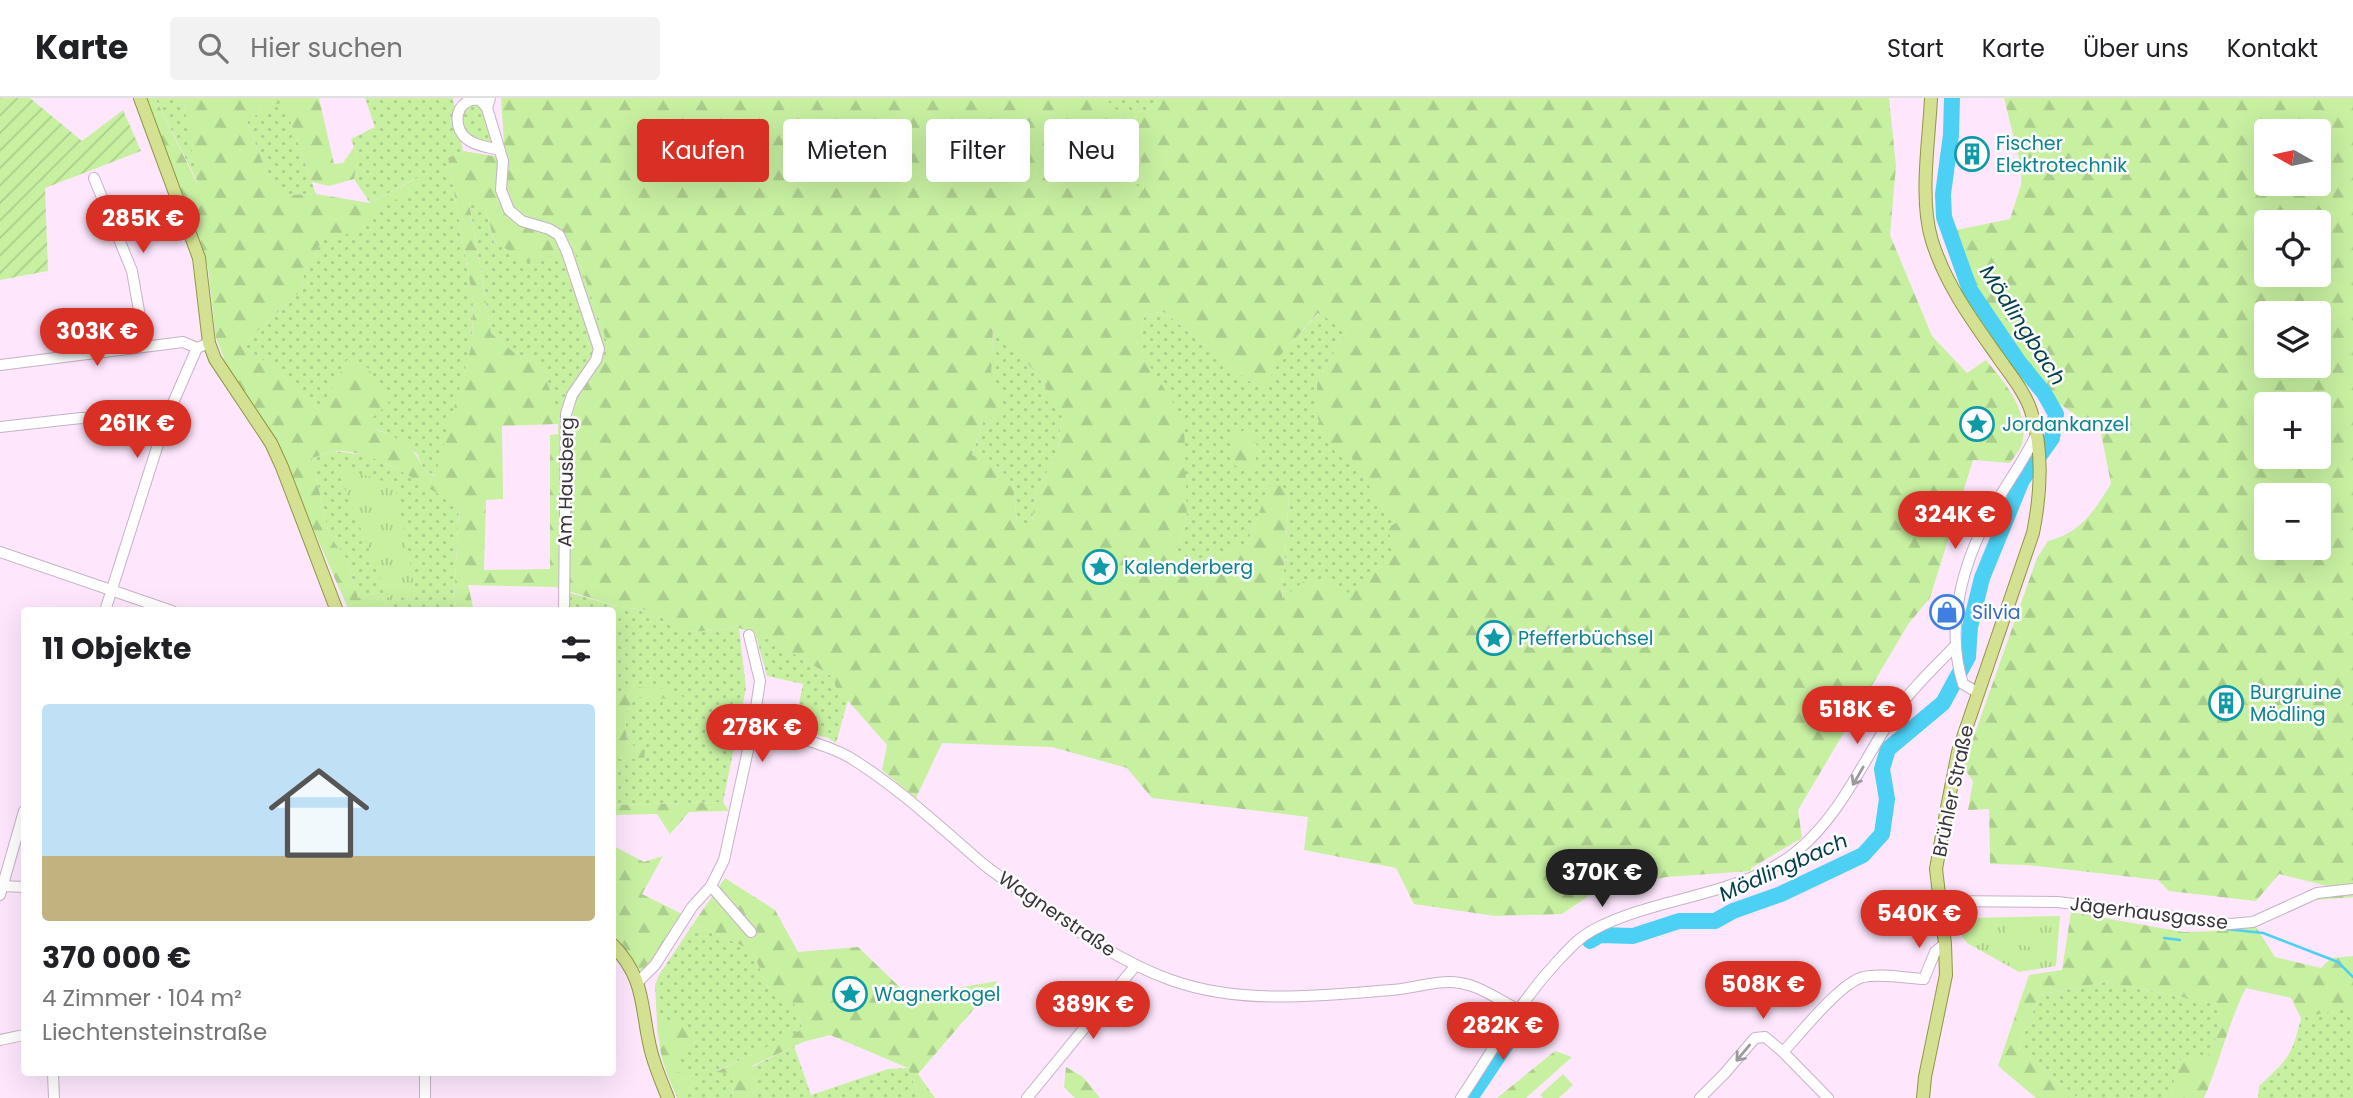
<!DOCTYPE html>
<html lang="de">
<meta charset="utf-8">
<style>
:root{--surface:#fff;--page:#f2f2f2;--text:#202124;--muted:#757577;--line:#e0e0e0;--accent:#d93025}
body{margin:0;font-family:Poppins,sans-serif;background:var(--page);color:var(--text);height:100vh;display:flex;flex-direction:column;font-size:26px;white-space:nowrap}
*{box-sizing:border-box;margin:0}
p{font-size:23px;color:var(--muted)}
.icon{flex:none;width:38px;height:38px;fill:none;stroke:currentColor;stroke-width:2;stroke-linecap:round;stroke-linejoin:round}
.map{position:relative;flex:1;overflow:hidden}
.side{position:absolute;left:21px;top:509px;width:595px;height:469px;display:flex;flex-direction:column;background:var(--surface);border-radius:7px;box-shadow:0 7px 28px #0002}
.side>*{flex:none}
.guide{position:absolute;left:637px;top:21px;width:665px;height:63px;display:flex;gap:14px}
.needle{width:46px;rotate:279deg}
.tools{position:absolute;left:2254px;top:21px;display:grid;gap:14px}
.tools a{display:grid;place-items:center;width:77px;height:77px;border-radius:7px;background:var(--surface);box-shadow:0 7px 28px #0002;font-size:35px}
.price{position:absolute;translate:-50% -60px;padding:0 16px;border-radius:24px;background:var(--accent);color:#fff;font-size:23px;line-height:46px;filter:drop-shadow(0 2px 4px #0008)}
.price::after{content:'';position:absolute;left:50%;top:42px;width:21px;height:16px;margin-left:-10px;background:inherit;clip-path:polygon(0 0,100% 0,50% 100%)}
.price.active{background:#222;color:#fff}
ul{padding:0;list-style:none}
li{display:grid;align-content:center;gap:14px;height:371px;padding:0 21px}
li+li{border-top:2px solid var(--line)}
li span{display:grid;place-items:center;height:217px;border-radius:7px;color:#555}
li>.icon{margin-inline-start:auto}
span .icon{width:126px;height:126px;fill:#fffc;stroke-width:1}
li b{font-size:30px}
h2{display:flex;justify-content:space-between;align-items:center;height:84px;padding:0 21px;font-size:30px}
.tag{padding:0 24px;border-radius:7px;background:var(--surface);box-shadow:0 7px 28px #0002;font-size:24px;line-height:63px}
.tag.active{background:var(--accent);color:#fff}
header{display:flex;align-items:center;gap:42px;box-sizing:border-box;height:98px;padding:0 35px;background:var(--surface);border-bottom:2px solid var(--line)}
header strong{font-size:33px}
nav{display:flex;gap:38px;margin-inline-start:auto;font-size:24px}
.search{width:490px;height:63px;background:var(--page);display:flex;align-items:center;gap:18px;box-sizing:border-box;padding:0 24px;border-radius:7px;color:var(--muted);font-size:26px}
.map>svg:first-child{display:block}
</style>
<header>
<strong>Karte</strong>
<div class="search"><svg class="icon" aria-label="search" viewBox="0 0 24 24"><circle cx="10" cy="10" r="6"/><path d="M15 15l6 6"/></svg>Hier suchen</div>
<nav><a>Start</a><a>Karte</a><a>Über uns</a><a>Kontakt</a></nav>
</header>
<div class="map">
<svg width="2353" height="1000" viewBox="0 0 2353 1000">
<defs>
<pattern id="grass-dots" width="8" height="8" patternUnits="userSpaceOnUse" patternTransform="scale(1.75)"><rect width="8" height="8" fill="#c7f0a1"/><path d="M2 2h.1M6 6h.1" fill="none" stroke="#acce8c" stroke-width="1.8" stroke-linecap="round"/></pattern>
<pattern id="forest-firs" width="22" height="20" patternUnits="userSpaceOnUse" patternTransform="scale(1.75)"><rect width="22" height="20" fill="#c7f0a1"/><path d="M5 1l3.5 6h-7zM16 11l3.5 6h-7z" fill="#acce8c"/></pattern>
<pattern id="park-tufts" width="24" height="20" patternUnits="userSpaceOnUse" patternTransform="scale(1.75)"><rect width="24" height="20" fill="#c7f0a1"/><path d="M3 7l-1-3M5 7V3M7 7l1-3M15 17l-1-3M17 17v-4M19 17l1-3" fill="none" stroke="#acce8c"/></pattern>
<pattern id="garden-furrows" width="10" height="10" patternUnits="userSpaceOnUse" patternTransform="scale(1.75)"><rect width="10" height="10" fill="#c7f0a1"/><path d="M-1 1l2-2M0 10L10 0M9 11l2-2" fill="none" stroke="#acce8c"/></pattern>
</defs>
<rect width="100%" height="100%" fill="#fee7fd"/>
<g fill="url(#grass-dots)">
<polygon points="155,0 185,0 184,5 199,87"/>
<polygon points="365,0 453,0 463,53 448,60 473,202 472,246 436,378 424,372 417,356 384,334 370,330 370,322 347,262 320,314 279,274 242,247 302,192 304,174 324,139 418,79 370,105 354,81 358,60 351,41 375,29"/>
<polygon points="1114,0 1155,0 1156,9 1135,15 1144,93 1120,77 1114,67 1131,36 1130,21 1106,5"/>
<polygon points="284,4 316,96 282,97 267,75 247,24 269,7"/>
<path d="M475,7l6,3 11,36c-17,-4 -23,-7 -32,-22l5,-16z"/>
<polygon points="469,103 485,108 494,144 552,158 572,141 606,241 606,263 585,287 572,318 560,319 543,274 534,264 511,252 491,235"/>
<polygon points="1164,214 1253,286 1319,215 1346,232 1317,286 1351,358 1387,417 1403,422 1394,457 1349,496 1336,486 1282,501 1289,398 1270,388 1247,445 1201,463 1175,457 1187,420 1137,248 1145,216"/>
<polygon points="993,227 1040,279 1062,318 1058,351 1052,365 1035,395 1032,426 1017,425 1013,385 997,368 972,358 983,324 991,285"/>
<polygon points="333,353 368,357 419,382 459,410 454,503 458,513 390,513 379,494 358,500 346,460 329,437 312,360"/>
<polygon points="570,495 620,509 646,512 691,534 739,530 746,590 723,704 613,707 613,661 643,661 644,652 627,645 625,617 636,598 685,602 617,597 613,618 612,513 570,513"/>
<polygon points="755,535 768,540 836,581 836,588 848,602 836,645 828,640 794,631 803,586 767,578"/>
<polygon points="693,826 752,852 767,888 794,904 803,932 717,973 734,975 732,1000 677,1000 676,997 702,981 676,974 679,952 700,942 660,925 658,944 655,887 659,877"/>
<polygon points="2105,884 2218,906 2221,929 2207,960 2179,962 2170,1000 2078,1000 2018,950 2040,897"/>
<path d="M2350,909h3v91h-95l1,-12c28,-26 33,-29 42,-68z"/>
<polygon points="794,948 811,997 888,971 908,970 920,1000 758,1000 752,969"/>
</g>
<g fill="url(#forest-firs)" fill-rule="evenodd">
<path d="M145,0h10l42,85 -13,-81 1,-4h134l15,66 9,-1 11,-16 4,11 -4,21 -25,7 -17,-4 -28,-79 -15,2 -22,17 20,51 15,22 34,-1 54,9 49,-26 5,3 -80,56 -20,1 -20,35 -2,18 -60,55 37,27 40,39 28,-51 21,8 21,35 -19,17v8c26,8 43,16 54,42l11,6 37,-132 1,-44 -25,-142 15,-7 42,7 -4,-60h613l-7,5 23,16 1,15 -17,31 6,10 24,15 -9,-77 21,-6 -1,-9h734l7,68 -6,69 42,101 35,37 19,-13c19,23 44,51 36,84 -2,6 -8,13 -12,19l-37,-3 -43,138 -21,25 -111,187 4,28 -51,30v3l-84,6 -68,12 -37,25 -67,2 -81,-12 -18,-36 -92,-18 4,-33 -156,-19 -25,-30 -75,-21 -110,-4 -26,55 -34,-28 5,-25 -52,-59 1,-7 -68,-41 -29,-10 -48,4 -45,-22 -26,-3 -65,-20 -87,-2 6,26h-16l-4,-10 5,-93c-31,-21 -87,-61 -126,-57 -6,1 -14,5 -21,7l17,77 17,23 12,40 21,-6 11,19h-41l-70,-161 -54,-89 -9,-23 -8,-70 -8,-28zM469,104l16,4 9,35 33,21 25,-6 20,-16 34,99v22l-21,24 -13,31h-12l-17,-44 -9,-10 -23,-12 -20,-17zM1164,214l89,72h16l7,-24 42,-47 28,17 -29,54 1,35 18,35 15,3 36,58 15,5 -14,7 6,28 -45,38 -13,-9 -29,-5 -25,19 7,-102 -7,-11h-12l-23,58 -46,18 -26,-6 12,-37 -3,-98 -47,-74 8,-32zM993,228l47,51 22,39 -4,33 -6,14 -17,30 -3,30h-15l-4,-40 -16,-17 -25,-11 11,-33 18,-10 2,-17 -12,-12zM558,326v10l-8,1v134l-66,1 2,-70 17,-1 -1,-73z"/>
<path d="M2004,0h349v799l-46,4 28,-13 -56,-14 -23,27 -87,-10 -11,-11 -130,-15 -38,-1 -1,-55 -21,1 5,-29 -10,-14 74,-209 11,-17c34,-9 45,-29 63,-57l-10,-51 -72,-51 -64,-96 -23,-53 68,-14 11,-34v-18zM2266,33h53v53h-53zM2266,124h53v53h-53zM2266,215h53v53h-53zM2266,306h53v53h-53zM2266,397h53v53h-53z"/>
<polygon points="1245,332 1257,347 1255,372 1232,367 1232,337"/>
<path d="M631,589l41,2 15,11 -51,-3 -11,18 2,28 18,7 -1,9h-31c0,-6 3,-10 3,-17 -2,-21 -4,-26 1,-47z"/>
<polygon points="723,704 729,713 689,714 670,736 657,716 613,717 612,707"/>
<polygon points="612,747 644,764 663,758 642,796 682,816 652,864 641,873 613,835"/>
<polygon points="725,780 775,812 798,854 858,849 909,898 998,883 918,976 935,1000 920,1000 908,970 830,937 803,944 752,968 758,1000 732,1000 734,976 716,974 803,931 794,905 767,888 752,852 693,826"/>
<path d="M2071,814l112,20 35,-1 1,-5 37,1 19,30 46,11 10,-10 22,-2v51l-52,11 -10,-20 -45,-10c-18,35 -26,74 -42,110h-34l9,-38 28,-3 14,-30 -4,-23 -112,-22 -65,13 -22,53 60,50h-42l-38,-32 31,-91 33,-5z"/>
<path d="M682,923l18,19 -21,10 -2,22 26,7 -27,16c-11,-24 -19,-45 -17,-72z"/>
<polygon points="1555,953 1572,959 1526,1000 1497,1000"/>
<polygon points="1066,969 1083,979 1100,1000 1075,1000 1064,989"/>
</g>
<g fill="url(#park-tufts)">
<polygon points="335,367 395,387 416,496 390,503"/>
<polygon points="2060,818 2056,868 2019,874 1967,845 1956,830 1970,820"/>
</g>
<polygon fill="url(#garden-furrows)" points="0,0 30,0 82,43 123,12 141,53 45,90 48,173 0,182"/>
<g fill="#c7f0a1">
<polygon points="2008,828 2034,833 2031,849 2004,844"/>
<polygon points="1563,976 1573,987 1559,1000 1543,1000 1540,997"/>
</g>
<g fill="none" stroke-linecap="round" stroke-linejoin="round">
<g stroke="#4cd0f3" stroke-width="2.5">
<polyline points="1958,808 1964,817"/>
<polyline points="2226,831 2263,835 2338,864 2353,879"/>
<polyline points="2164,840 2180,842"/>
</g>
<g stroke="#4cd0f3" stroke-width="16">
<polyline points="1590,843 1600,837 1633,838 1679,823 1715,823 1733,813 1781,796 1863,757 1882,736 1887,701 1882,671 1888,651 1943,605 1968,559 1970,529 1982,480 2022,382 2052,340 2056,316 2044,295 2018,263 1970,192 1944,119 1943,96 1951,37 1952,0"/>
<polyline points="1470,1000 1521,924"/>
</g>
<g stroke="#c7b1c6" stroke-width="12">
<g id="minor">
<polyline points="490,0 487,10 503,63 501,92 509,112 522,123 549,131 559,137 567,154 599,251 596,262 572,297 566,316 564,513"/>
<path d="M487,10l-7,-8c-4,0 -8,-1 -11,1 -16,7 -14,29 -2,38 8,7 22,8 32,11"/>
<polyline points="94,80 132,173 145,247"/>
<polyline points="0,267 183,244 197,250"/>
<polyline points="0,329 81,320 166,321"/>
<polyline points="0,454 172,513"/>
<polyline points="105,513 166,321 197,250 209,245"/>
<path d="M1977,594l-14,-8c-18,-57 -1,-119 27,-171 14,-26 33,-50 46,-78"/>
<path d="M753,629c27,5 73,17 96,30 49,30 90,69 133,106 16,13 34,25 52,37 43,31 86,62 137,80 69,25 148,16 220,10 22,-1 47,-11 69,-7 20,3 39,17 57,26"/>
<polyline points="2,788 24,789"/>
<polyline points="711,788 751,834"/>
<polyline points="0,797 24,713"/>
<polyline points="1939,803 2058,804 2230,826 2253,824 2317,795 2353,791"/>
<polyline points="638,884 655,867 692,809 711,788 724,762 753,629 760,583 749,537"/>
<polyline points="0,942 24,937"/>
<path d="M1783,954c17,-18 57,-69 80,-75 18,-4 42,1 61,2l11,-27 10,-8"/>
<polyline points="53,975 54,1000"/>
<polyline points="425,1000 425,975"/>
<polyline points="1027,1000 1136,867"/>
<path d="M1461,1000c31,-46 57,-94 95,-135 12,-13 23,-26 39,-34 63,-33 148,-33 202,-78 45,-37 66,-91 98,-138 16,-24 40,-46 60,-67"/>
<polyline points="1700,1000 1725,975 1755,940 1765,939 1783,954 1828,1000"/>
</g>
</g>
<g stroke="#8d9744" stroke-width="14">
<g id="major">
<polyline points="140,0 199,160 209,245 215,261 271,345 282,369 337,513"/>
<path d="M612,846c35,36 28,64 39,107 4,16 11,32 17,47"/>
<path d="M1923,1000l2,-21 21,-102 -1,-31 -9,-75 10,-56 12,-61 75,-219c8,-40 11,-82 -2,-122 -6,-19 -22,-38 -33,-54 -26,-37 -52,-72 -66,-116 -13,-42 -3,-99 -1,-143"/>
</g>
</g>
<use href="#minor" stroke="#fff" stroke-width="10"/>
<use href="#major" stroke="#d5e192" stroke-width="12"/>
</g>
<defs><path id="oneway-shaft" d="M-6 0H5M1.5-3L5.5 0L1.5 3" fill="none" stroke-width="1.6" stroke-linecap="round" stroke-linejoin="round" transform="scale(1.75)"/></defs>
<g stroke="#9d999d">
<use href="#oneway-shaft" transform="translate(1858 678) rotate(120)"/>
<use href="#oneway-shaft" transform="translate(1743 955) rotate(130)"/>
</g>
<defs>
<g id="building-ring" transform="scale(1.75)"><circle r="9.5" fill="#fdfdfd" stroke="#0f9aa8" stroke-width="1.5"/><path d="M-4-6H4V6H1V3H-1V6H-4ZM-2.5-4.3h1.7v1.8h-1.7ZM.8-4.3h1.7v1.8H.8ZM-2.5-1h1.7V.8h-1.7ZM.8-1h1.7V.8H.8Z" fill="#0f9aa8"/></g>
<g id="sight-ring" transform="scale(1.75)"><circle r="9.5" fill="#fdfdfd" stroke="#0f9aa8" stroke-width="1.5"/><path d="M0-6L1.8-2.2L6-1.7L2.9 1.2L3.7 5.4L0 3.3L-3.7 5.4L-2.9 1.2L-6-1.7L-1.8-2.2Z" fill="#0f9aa8"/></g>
<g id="shop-ring" transform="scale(1.75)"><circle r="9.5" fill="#fdfdfd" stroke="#3f7fe0" stroke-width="1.5"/><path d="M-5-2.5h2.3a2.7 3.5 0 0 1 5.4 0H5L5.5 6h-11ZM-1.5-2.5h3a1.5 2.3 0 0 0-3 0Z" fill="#3f7fe0"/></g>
</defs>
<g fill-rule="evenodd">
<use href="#building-ring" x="1972" y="56"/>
<use href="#sight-ring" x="1977" y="326"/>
<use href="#sight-ring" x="1100" y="469"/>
<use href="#shop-ring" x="1947" y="514"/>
<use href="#sight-ring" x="1494" y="540"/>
<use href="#building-ring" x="2226" y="605"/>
<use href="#sight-ring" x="850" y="896"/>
</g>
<g text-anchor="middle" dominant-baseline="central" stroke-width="5" stroke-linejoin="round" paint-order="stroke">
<g font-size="19" fill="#0d838f" stroke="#fdfdfd" text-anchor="start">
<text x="1996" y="45">Fischer<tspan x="1996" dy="22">Elektrotechnik</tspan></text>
<text x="2002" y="326">Jordankanzel</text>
<text x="1124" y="469">Kalenderberg</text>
<text x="1518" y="540">Pfefferbüchsel</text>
<text x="2250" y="594">Burgruine<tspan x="2250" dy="22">Mödling</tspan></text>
<text x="874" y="896">Wagnerkogel</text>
</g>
<g font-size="19" fill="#3b333b" stroke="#fdfdfd">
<text transform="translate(566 384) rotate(-89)">Am Hausberg</text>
<text transform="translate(1953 693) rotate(-78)">Brühler Straße</text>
<text transform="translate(2149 815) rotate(7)">Jägerhausgasse</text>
<text transform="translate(1057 816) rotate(34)">Wagnerstraße</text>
</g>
<g font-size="19" fill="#366cbe" stroke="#fdfdfd" text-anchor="start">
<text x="1972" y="514">Silvia</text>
</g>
<g font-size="21" font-style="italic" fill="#003e4d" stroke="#fdfdfd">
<text transform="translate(2023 227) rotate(57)">Mödlingbach</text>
<text transform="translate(1783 769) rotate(-24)">Mödlingbach</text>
</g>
</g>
</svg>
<div class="tools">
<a><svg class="needle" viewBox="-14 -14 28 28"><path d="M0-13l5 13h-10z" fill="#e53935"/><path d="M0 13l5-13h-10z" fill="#757577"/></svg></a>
<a><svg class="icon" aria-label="locate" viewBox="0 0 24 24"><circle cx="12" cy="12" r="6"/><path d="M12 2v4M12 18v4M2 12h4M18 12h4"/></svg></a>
<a><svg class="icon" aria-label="layers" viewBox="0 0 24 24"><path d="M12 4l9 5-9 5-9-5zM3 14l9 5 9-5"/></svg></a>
<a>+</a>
<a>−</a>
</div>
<b class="price" style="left:143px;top:157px">285K €</b>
<b class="price" style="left:97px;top:270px">303K €</b>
<b class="price" style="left:137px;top:362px">261K €</b>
<b class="price" style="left:1955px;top:453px">324K €</b>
<b class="price" style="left:1857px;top:648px">518K €</b>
<b class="price" style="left:762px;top:666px">278K €</b>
<b class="price active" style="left:1602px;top:811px">370K €</b>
<b class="price" style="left:1919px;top:852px">540K €</b>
<b class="price" style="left:1763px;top:923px">508K €</b>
<b class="price" style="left:1093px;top:943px">389K €</b>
<b class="price" style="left:1503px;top:964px">282K €</b>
<div class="guide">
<a class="tag active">Kaufen</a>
<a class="tag">Mieten</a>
<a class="tag">Filter</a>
<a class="tag">Neu</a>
</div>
<section class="side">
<h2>11 Objekte<svg class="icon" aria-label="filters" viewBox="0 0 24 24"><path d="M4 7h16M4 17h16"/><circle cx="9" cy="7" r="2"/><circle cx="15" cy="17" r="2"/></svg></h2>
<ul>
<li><span style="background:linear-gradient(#bfe0f5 70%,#c2b280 0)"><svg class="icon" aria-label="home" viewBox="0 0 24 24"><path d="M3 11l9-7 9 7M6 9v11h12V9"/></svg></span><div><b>370 000 €</b><p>4 Zimmer · 104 m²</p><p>Liechtensteinstraße</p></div></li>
</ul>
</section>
</div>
